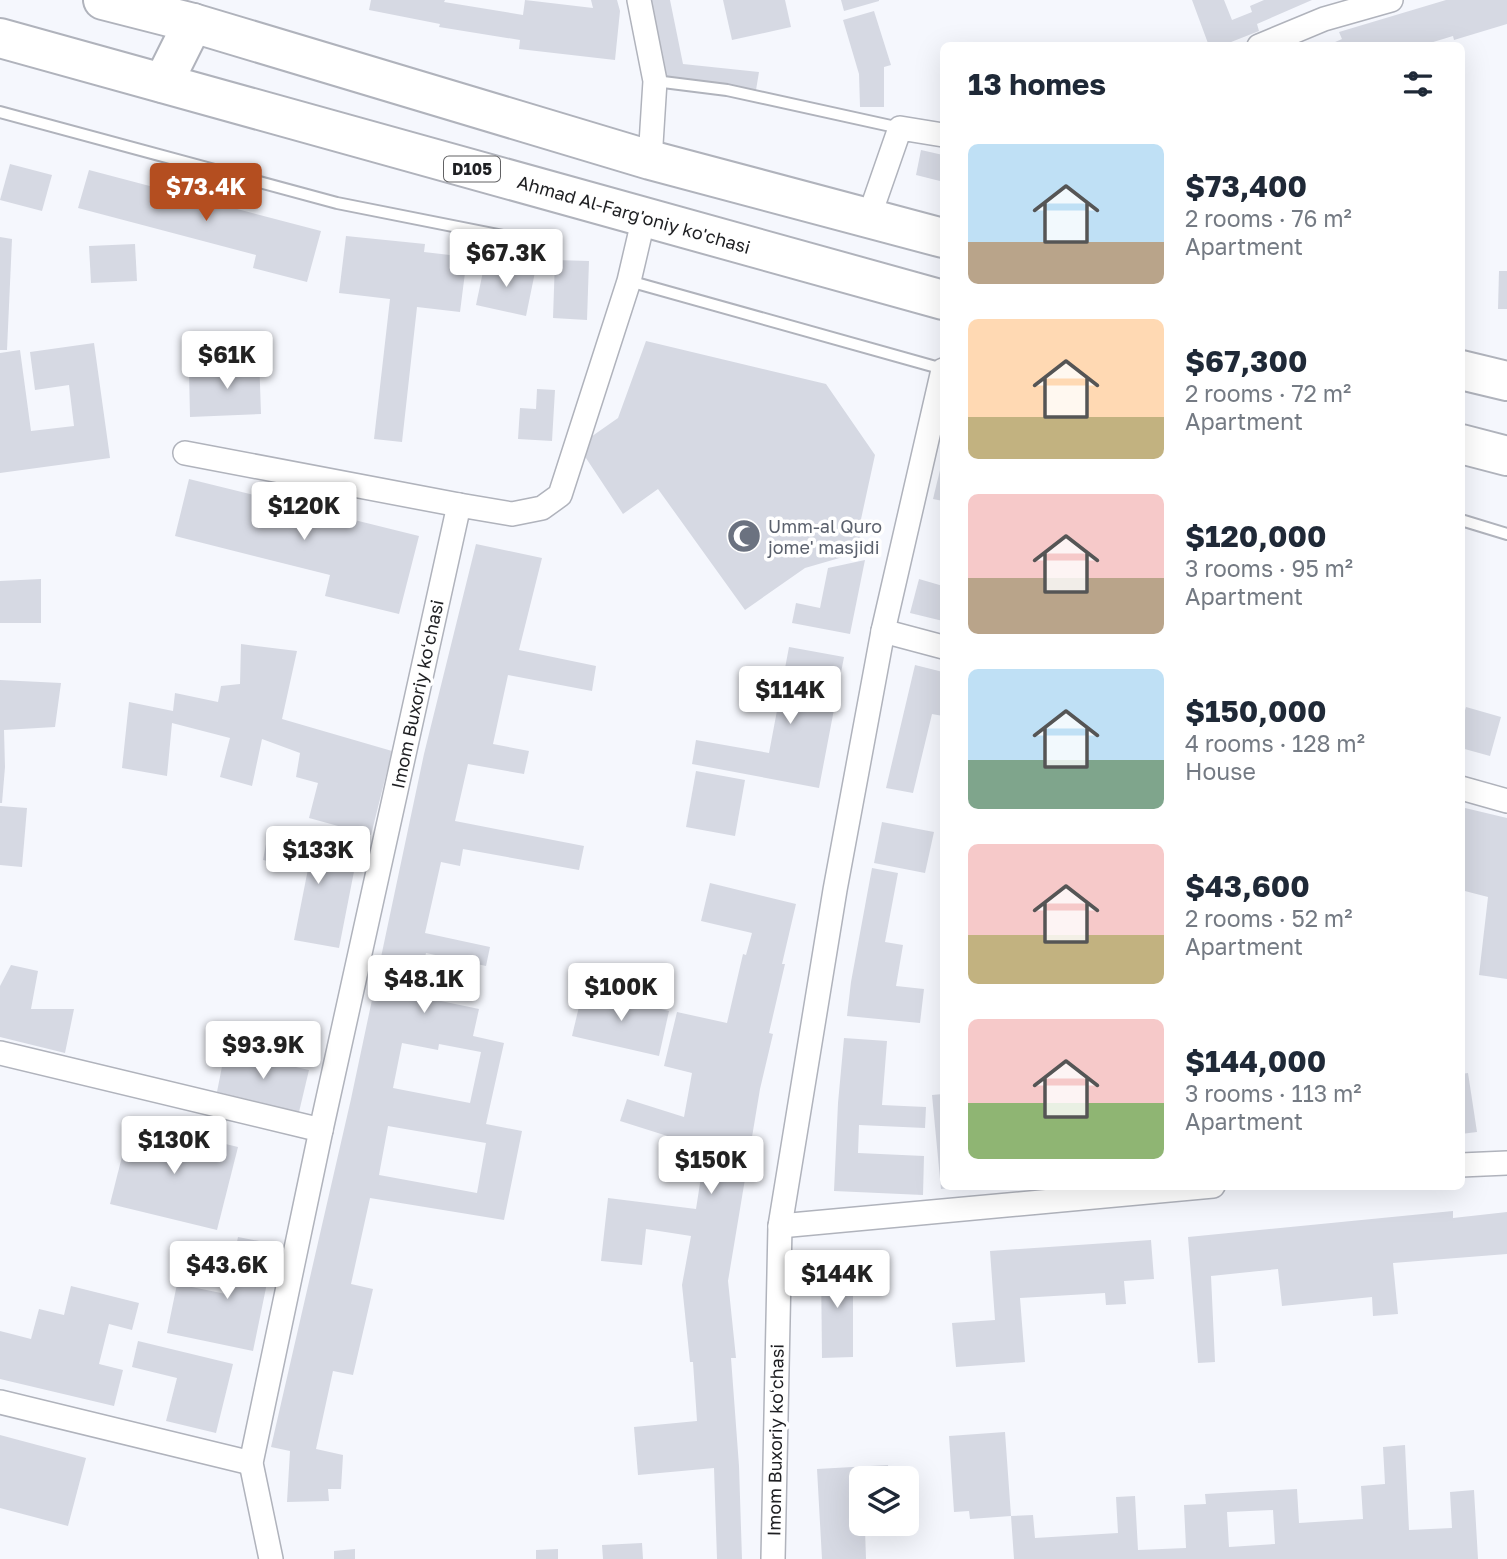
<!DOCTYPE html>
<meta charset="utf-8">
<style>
:root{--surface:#fff;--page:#f6f6f7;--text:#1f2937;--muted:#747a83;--accent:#b44e20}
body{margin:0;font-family:"Golos Text",sans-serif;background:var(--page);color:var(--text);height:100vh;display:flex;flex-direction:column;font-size:26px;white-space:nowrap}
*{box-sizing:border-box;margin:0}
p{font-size:23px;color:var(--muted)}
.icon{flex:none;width:38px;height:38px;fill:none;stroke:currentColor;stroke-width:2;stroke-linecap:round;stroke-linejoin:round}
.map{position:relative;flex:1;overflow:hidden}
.drawer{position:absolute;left:940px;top:42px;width:525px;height:1148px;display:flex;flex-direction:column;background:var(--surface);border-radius:10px;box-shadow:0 7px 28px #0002}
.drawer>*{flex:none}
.buttons{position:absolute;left:849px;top:1466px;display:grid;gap:14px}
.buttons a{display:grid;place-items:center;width:70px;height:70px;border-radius:10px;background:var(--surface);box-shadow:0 7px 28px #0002;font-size:35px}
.price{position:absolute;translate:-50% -60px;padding:0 16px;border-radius:7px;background:#fff;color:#222;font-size:23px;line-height:46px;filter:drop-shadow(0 2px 4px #0008)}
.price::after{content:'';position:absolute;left:50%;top:42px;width:21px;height:16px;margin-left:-10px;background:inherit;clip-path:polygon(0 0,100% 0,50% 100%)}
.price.selected{background:var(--accent);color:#fff}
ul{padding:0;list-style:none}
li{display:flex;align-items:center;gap:21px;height:175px;padding:0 28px}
li span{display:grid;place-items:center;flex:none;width:196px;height:140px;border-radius:10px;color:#555}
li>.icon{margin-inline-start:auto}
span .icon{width:84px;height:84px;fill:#fffc;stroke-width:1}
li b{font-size:30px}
h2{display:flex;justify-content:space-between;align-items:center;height:84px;padding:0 28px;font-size:30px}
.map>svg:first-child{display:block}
</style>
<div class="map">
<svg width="1507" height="1559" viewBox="0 0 1507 1559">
<rect width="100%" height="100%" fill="#f5f7fd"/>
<g fill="#d6d9e3" fill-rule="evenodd">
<polygon points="371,0 445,0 444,2 523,15 525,0 593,8 591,0 617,0 620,11 615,60 519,49 520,40 439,27 440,24 369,10"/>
<polygon points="647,0 670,0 683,64 759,72 756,90 664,80"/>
<polygon points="723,0 785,0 791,27 732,40"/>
<polygon points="841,0 879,0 879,1 844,11"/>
<polygon points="1192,0 1224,0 1232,20 1252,12 1250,6 1264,0 1312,0 1257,24 1259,31 1221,46 1209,46"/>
<polygon points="1446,0 1507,0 1507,24 1454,40 1453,36 1420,46 1326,46 1342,39 1339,32"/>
<polygon points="874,11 891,65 884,67 884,107 860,107 859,74 843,20"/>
<polygon points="921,150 943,155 940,181 916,175"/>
<polygon points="10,164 52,175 42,211 0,200"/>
<polygon points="89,170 321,231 307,282 253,268 256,255 78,208"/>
<polygon points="346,236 425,244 424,252 467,257 460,312 417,307 402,442 374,439 390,299 339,293"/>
<polygon points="0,237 12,239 7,350 0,350"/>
<polygon points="135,244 137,281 91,283 89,246"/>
<polygon points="555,260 589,261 587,320 553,318"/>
<polygon points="485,262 535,272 526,316 476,305"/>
<polygon points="1499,271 1507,271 1507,309 1498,309"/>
<polygon points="646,341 826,384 875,455 858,533 867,550 805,568 745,610 658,489 623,514 578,446 618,418"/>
<polygon points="94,343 110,458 0,473 0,353 20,350 31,431 74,426 69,385 35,390 30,352"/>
<polygon points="259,356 261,414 190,417 189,372 240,371 239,357"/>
<polygon points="537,389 555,390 552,441 518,439 520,408 536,409"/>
<polygon points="942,462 943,462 943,501 933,499"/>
<polygon points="189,479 419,536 399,614 325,596 330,575 175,536"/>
<path d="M476,544l66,14 -23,92 77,16 -4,25 -84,-16 -15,69 36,7 -5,23 -56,-10 -13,57 129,25 -5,24 -116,-21 -3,17 -19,-4 -16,71 65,14 -4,19 -60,-13 -9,43 62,13 -6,27 31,7 -18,81 36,7 -18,89 -134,-22 -19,86 22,5 -20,86 -20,-4 -17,78 27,6 -2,34h-13l1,12 -42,1 3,-51 -19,-4 80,-348 73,-345zM402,1043l36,7 1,-6 42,8 -11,51 -77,-15zM388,1126l98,17 -9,50 -98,-18z"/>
<polygon points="865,560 850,634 792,623 796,603 820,608 828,568"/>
<polygon points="41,579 41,623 0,623 0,581"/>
<polygon points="919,579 943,586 943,621 910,613"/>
<polygon points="241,644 297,651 282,719 392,751 371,835 309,818 318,783 296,777 300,753 262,739 252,786 220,777 230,738 172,723 167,776 122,768 129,702 173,711 175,693 218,702 221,686 240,684"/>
<polygon points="789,647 844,657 819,788 692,764 696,740 769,753"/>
<polygon points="915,665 943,672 943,716 932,714 913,793 886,788"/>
<polygon points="0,680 61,683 55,727 4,730 5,767 2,803 0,803"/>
<polygon points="1466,707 1501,717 1490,756 1461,748 1461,724"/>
<polygon points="696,771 745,780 735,836 686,827"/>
<polygon points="0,806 27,808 22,867 0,865"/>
<polygon points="1465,808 1507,818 1507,979 1479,975 1488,897 1461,890 1461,821"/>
<polygon points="882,822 934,832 925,873 874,863"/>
<polygon points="268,833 358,851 339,948 294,940 308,869 263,860"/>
<polygon points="872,868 898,873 885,942 903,945 896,986 924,989 920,1023 847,1016 851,982"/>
<polygon points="710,883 796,904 782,964 785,964 769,1033 773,1034 760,1089 728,1281 736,1358 731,1358 739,1466 742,1559 717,1559 714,1468 638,1475 634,1427 697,1421 693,1362 690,1362 682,1285 691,1236 646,1229 642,1265 601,1261 608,1198 696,1209 706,1145 680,1140 620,1121 627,1099 684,1117 692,1073 664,1066 677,1012 727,1023 743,954 746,955 752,933 701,921"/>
<polygon points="11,965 38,971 31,1009 74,1009 65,1053 0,1037 0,986"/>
<polygon points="583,990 669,1011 659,1056 572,1036"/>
<polygon points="844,1038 887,1041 882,1105 926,1107 925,1128 859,1125 858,1153 924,1156 923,1195 834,1191 838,1103"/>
<polygon points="225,1051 309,1070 299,1112 217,1092"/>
<polygon points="1468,1073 1477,1132 1461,1134 1461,1074"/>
<polygon points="943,1094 943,1186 950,1186 950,1188 941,1189 932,1095"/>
<polygon points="131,1121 238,1147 217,1230 110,1204"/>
<polygon points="1453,1211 1453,1218 1507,1212 1507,1254 1393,1263 1398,1314 1373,1316 1372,1297 1282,1306 1278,1269 1211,1276 1215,1362 1198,1363 1188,1237"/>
<polygon points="238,1237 275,1244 253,1351 167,1333 177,1284 226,1294"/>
<polygon points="1151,1240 1154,1279 1124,1281 1126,1304 1106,1305 1105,1293 1020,1298 1025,1362 956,1367 952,1323 995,1320 990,1251"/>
<polygon points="853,1263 853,1357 822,1358 821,1264"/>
<polygon points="71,1286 139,1303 132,1330 109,1324 99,1364 123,1370 114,1406 0,1379 0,1331 31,1339 39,1309 64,1315"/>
<polygon points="138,1341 233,1364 216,1433 166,1421 177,1378 132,1367"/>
<polygon points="1005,1432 1011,1516 970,1519 969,1511 954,1512 949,1436"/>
<polygon points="0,1435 86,1458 68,1526 0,1508"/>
<path d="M1405,1445l4,85 43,-2 -2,-36 24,-2 4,69h-464l-3,-43 22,-1 2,23 83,-5 -2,-36 19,-1 3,54 48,-2 -2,-43 22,-1 -1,-10 92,-5 2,34 64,-4 -2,-33 24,-2 -2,-37zM1273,1510l2,34 -46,3 -2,-35z"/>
<polygon points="888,1465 889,1479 861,1479 861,1524 891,1524 891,1527 865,1529 866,1559 822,1559 817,1469"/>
<polygon points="642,1543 643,1559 603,1559 602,1545"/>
<polygon points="355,1549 355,1559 334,1559 334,1551"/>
<polygon points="558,1549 558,1559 536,1559 536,1550"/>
</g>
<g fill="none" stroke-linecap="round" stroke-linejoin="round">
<g stroke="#b0b3bc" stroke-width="14">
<g id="lane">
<polyline points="655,81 727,90 900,128"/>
<polyline points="0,112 337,203 548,245"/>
<polyline points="629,281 943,369"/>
<polyline points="1461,520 1507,534"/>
</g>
</g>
<g stroke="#b0b3bc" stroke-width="26">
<g id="street">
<polyline points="639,0 655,81 650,160"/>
<polyline points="1259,46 1324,19 1391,0"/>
<polyline points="869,217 900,128 943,135"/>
<polyline points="185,453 459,505"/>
<polyline points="883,631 943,647"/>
<polyline points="1461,788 1507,801"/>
<polyline points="0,1053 321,1130"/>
<polyline points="1461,1165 1507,1163"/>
<polyline points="780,1226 1213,1186"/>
<polyline points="0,1402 251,1463"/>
<polyline points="271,1559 251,1463 321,1130 459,505 512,514 542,508 560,495 629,281 644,217"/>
<polyline points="773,1559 780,1226 835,890 883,631 943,370"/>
</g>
</g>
<g stroke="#b0b3bc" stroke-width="42">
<g id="highway">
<polyline points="103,0 193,23 650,160 943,238"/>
<polyline points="0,38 943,300"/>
<polyline points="163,83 193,23"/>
<polyline points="1461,370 1507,381"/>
<polyline points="1461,444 1507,456"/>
</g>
</g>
<use href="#lane" stroke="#fff" stroke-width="10"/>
<use href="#street" stroke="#fff" stroke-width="23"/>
<use href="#highway" stroke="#fff" stroke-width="38"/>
</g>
<defs>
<g id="mosque-disc" transform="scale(1.75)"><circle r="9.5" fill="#6b7280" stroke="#fff"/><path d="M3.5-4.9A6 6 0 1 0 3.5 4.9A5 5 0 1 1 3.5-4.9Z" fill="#fff"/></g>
</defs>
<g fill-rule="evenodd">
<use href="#mosque-disc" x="744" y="536"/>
</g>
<g text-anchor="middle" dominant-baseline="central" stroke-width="7" stroke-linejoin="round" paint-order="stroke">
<rect fill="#fff" stroke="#626264" stroke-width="2" x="444" y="156.5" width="56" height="25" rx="5"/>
<g font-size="16" font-weight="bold" fill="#1e1f22">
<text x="472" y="169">D105</text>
</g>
<g font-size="18" fill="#1e1f22" stroke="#fff">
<text transform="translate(634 214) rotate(16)">Ahmad Al-Farg'oniy ko'chasi</text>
<text transform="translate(417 694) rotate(-78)">Imom Buxoriy koʻchasi</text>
<text transform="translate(775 1440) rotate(-89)">Imom Buxoriy koʻchasi</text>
</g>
<g font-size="18" fill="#5b616d" stroke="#fff" text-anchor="start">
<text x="768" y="526">Umm-al Quro<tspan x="768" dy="21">jome' masjidi</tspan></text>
</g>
</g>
</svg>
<div class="buttons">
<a><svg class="icon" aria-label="layers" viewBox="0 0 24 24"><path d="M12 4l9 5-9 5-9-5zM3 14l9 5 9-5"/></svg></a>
</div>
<b class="price selected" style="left:206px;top:223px">$73.4K</b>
<b class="price" style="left:506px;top:289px">$67.3K</b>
<b class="price" style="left:227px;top:391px">$61K</b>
<b class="price" style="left:304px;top:542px">$120K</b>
<b class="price" style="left:790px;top:726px">$114K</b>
<b class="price" style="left:318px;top:886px">$133K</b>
<b class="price" style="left:424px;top:1015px">$48.1K</b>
<b class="price" style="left:621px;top:1023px">$100K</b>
<b class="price" style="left:263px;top:1081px">$93.9K</b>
<b class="price" style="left:174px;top:1176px">$130K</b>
<b class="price" style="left:711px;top:1196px">$150K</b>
<b class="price" style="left:227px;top:1301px">$43.6K</b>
<b class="price" style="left:837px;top:1310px">$144K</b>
<section class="drawer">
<h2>13 homes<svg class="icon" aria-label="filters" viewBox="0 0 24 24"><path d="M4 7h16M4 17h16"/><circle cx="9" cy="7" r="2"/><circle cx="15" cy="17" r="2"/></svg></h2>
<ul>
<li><span style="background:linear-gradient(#bfe0f5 70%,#b9a48a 0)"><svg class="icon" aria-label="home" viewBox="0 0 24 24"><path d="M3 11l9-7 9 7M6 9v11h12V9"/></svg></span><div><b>$73,400</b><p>2 rooms · 76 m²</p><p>Apartment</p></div></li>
<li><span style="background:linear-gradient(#ffd9b3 70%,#c2b280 0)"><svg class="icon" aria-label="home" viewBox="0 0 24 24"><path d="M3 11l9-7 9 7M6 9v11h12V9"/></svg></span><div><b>$67,300</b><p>2 rooms · 72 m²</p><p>Apartment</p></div></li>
<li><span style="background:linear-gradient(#f6c9c9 60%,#b9a48a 0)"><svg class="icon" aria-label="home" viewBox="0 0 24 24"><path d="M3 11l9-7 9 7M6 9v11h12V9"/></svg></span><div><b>$120,000</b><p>3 rooms · 95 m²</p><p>Apartment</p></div></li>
<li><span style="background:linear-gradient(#bfe0f5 65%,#7fa58c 0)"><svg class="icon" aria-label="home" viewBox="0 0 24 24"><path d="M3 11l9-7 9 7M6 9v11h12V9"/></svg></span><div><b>$150,000</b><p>4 rooms · 128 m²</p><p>House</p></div></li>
<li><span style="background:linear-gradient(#f6c9c9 65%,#c2b280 0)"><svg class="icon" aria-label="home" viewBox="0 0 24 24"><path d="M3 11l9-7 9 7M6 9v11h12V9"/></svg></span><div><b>$43,600</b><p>2 rooms · 52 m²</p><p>Apartment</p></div></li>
<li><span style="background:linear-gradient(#f6c9c9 60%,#8fb573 0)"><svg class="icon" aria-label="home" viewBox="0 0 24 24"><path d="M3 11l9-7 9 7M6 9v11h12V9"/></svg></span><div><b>$144,000</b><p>3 rooms · 113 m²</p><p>Apartment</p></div></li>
</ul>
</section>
</div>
